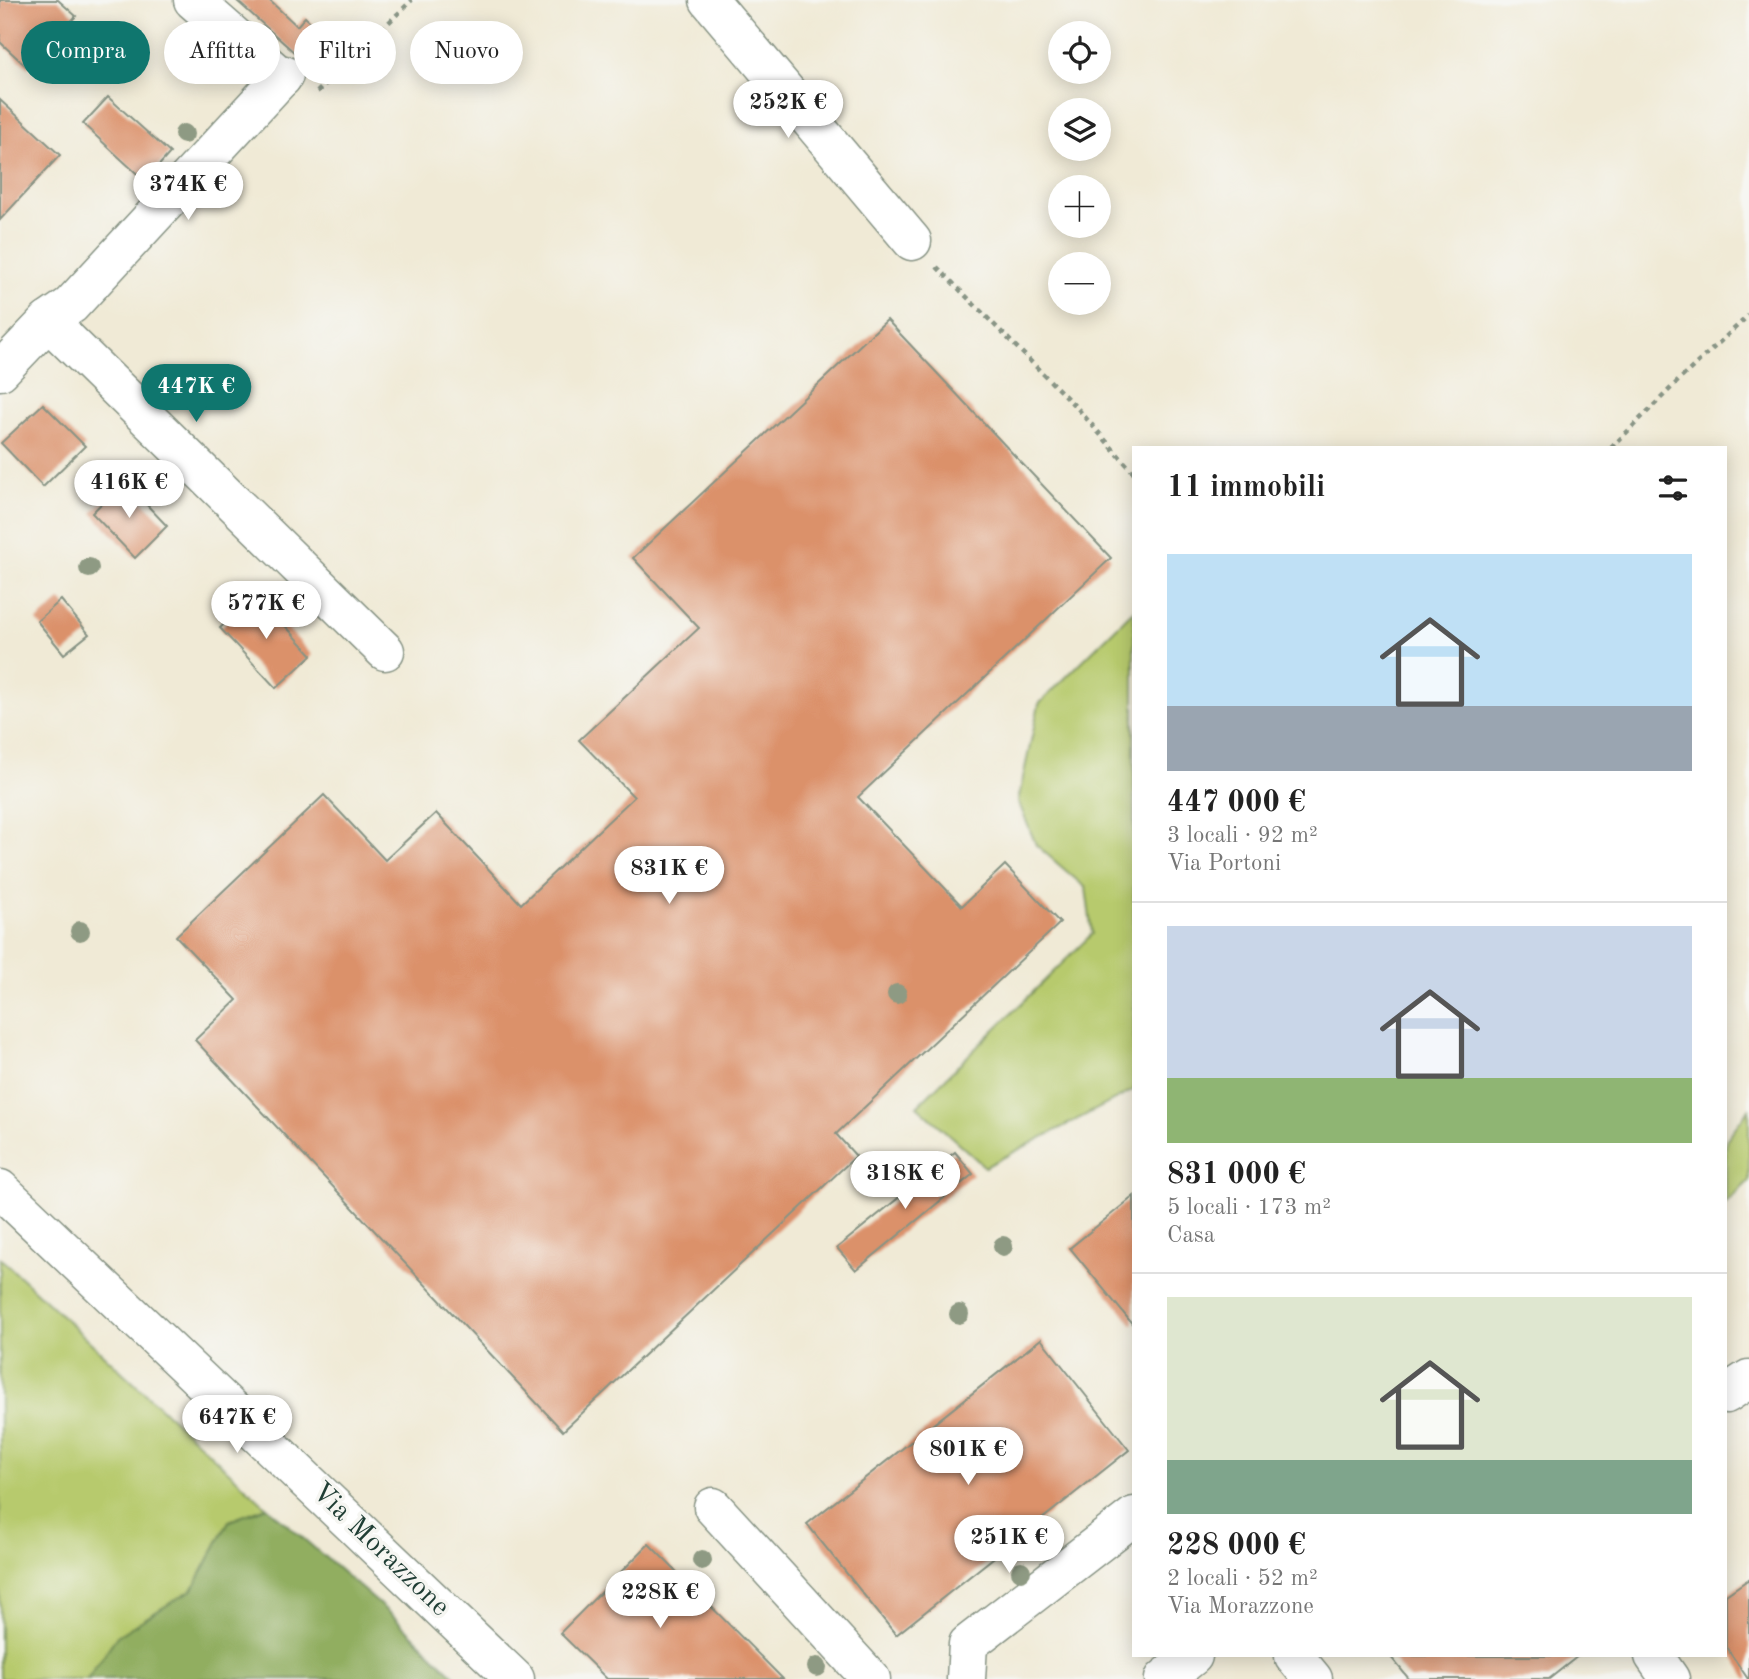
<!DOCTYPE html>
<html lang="it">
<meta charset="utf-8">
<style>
:root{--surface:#fff;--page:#f6f6f6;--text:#222;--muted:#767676;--line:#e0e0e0;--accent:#0f766e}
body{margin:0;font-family:"Old Standard TT",serif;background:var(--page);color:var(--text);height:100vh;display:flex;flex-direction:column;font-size:26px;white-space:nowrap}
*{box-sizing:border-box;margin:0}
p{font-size:23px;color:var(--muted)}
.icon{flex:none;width:38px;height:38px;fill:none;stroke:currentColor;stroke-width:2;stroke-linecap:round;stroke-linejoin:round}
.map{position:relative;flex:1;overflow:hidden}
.panel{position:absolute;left:1132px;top:446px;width:595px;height:1211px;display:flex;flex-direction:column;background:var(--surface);border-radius:0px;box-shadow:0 4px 18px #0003}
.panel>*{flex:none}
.hud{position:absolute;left:21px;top:21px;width:665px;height:63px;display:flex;gap:14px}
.controls{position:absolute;left:1048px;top:21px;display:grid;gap:14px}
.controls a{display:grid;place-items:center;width:63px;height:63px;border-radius:50%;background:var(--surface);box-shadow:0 4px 18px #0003;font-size:35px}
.price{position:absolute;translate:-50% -60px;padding:0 16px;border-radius:24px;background:#fff;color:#222;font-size:23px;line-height:46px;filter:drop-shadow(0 2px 4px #0008)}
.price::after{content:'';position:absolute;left:50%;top:42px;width:21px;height:16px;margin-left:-10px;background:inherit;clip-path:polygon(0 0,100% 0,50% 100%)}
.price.active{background:var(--accent);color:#fff}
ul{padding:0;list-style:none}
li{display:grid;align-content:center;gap:14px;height:371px;padding:0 35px}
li+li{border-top:2px solid var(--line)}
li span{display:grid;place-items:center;height:217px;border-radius:0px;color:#555}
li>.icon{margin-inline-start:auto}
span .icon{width:126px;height:126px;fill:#fffc;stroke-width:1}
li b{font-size:30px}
h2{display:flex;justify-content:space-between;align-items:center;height:84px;padding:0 35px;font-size:30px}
.tag{padding:0 24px;border-radius:32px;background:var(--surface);box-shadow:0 4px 18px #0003;font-size:24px;line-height:63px}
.tag.active{background:var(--accent);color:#fff}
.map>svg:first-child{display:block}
</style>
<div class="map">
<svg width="1749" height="1679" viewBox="0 0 1749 1679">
<rect width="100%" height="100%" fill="#f6f6f2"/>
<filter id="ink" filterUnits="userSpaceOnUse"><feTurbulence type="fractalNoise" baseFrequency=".0143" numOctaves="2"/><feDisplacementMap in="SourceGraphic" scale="14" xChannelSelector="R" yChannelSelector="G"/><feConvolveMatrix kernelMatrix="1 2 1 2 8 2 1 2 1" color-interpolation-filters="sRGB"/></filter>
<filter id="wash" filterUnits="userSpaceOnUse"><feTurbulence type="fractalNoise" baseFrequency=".00686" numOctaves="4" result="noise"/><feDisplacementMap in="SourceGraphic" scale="28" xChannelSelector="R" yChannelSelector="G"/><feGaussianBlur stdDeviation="1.57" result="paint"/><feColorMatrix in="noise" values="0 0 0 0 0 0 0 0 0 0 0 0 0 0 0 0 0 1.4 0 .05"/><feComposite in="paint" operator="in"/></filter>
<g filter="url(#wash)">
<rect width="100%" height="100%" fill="#f0ead6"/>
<g fill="#b7ca6d" stroke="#6b8450" stroke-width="2">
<polygon points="1134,610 1134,1090 985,1167 917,1106 1092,934 1086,888 1036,845 1018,801 1039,704"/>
<polygon points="1749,1109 1749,1181 1726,1203 1726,1140"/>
<polygon points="0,1258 267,1507 229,1521 193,1589 118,1636 87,1679 0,1679"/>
</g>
<polygon fill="#91ae60" stroke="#58764a" stroke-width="2" points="267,1507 394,1617 458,1679 87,1679 117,1636 193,1589 229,1521"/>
<g id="blocks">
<g fill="#db916b">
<polygon points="0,0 58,0 76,16 28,68 0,42"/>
<polygon points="236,0 269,0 297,26 305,17 327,37 305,62"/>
<polygon points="108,97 170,153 145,181 83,124"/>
<polygon points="0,100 60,155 0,220"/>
<polygon points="887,320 1111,558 858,797 962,906 1005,865 1060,923 836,1134 856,1156 563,1431 195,1040 237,1000 176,936 324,795 385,860 436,813 521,904 634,797 579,740 699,628 633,558"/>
<polygon points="43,404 85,446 43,487 1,443"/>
<polygon points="124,481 167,526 135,558 92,513"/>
<polygon points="256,594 312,655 276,688 220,628"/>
<polygon points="61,600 89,634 64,654 37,621"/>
<polygon points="955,1152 973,1174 856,1270 837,1248"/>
<polygon points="1134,1196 1134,1326 1070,1248"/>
<polygon points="1041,1339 1129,1450 896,1635 807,1524"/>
<polygon points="649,1544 783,1679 607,1679 560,1633"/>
<polygon points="1749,1579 1749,1679 1748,1679 1726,1647 1726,1595"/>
<polygon points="1390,1656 1578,1656 1549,1679 1409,1679"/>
</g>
</g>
</g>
<g filter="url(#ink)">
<use href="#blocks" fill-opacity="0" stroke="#889485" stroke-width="2"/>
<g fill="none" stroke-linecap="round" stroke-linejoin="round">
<g stroke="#889485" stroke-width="41">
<g id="minor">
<polyline points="193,0 282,78"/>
<polyline points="709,0 912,241"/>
<polyline points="48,321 71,305 284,75"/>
<polyline points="0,371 48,321 385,651"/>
<polyline points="0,1189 515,1679"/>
<polyline points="1726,1394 1749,1379"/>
<polyline points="713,1507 871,1679"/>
<polyline points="1294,1656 1313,1679"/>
<polyline points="1654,1656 1670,1679"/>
<polyline points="966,1679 968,1644 1134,1516"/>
<polyline points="1164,1679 1193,1656"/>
</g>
</g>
<g stroke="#889485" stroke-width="4.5" stroke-dasharray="5 5" stroke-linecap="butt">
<polyline points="317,92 412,0"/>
<polyline points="937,267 1079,410 1134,473"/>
<polyline points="1611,448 1680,379 1749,315"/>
</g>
<use href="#minor" stroke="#fff" stroke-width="38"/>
</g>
<g fill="#8e9a83">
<circle cx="199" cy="62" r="10"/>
<circle cx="184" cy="134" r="10"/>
<circle cx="89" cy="568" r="10"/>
<circle cx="80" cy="931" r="10"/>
<circle cx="897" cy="994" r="10"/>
<circle cx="1003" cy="1246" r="10"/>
<circle cx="959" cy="1314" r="10"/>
<circle cx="702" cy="1560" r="10"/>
<circle cx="1021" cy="1571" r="10"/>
<circle cx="817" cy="1667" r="10"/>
</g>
</g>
<g text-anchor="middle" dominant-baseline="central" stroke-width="7" stroke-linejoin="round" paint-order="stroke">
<g font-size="28" fill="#1f3d34" stroke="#f6f6f2">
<text transform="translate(380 1550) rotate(44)">Via Morazzone</text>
</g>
</g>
</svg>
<div class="controls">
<a><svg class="icon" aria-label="locate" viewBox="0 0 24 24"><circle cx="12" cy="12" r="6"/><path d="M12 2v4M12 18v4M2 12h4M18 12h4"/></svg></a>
<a><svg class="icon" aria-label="layers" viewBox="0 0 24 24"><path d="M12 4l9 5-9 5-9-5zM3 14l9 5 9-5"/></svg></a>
<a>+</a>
<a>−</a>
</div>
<b class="price" style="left:788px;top:140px">252K €</b>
<b class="price" style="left:188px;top:222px">374K €</b>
<b class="price active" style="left:196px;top:424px">447K €</b>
<b class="price" style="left:129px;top:520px">416K €</b>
<b class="price" style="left:266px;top:641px">577K €</b>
<b class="price" style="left:669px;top:906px">831K €</b>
<b class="price" style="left:905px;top:1211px">318K €</b>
<b class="price" style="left:237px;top:1455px">647K €</b>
<b class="price" style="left:968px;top:1487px">801K €</b>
<b class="price" style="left:1009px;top:1575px">251K €</b>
<b class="price" style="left:660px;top:1630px">228K €</b>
<div class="hud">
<a class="tag active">Compra</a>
<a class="tag">Affitta</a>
<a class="tag">Filtri</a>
<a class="tag">Nuovo</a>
</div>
<section class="panel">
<h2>11 immobili<svg class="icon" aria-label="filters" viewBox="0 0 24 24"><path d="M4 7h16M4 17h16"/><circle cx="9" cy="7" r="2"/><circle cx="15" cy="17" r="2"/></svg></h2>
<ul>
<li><span style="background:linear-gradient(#bfe0f5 70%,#9aa5b1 0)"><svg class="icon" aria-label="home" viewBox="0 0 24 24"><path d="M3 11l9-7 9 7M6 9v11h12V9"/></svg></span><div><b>447 000 €</b><p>3 locali · 92 m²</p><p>Via Portoni</p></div></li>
<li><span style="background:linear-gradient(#c9d6e8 70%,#8fb573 0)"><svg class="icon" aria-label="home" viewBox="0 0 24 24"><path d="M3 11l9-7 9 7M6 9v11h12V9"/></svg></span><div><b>831 000 €</b><p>5 locali · 173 m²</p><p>Casa</p></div></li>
<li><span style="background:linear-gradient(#dfe7d0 75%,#7fa58c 0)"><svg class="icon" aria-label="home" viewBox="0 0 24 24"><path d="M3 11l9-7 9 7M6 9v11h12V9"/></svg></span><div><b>228 000 €</b><p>2 locali · 52 m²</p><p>Via Morazzone</p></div></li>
</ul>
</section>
</div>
